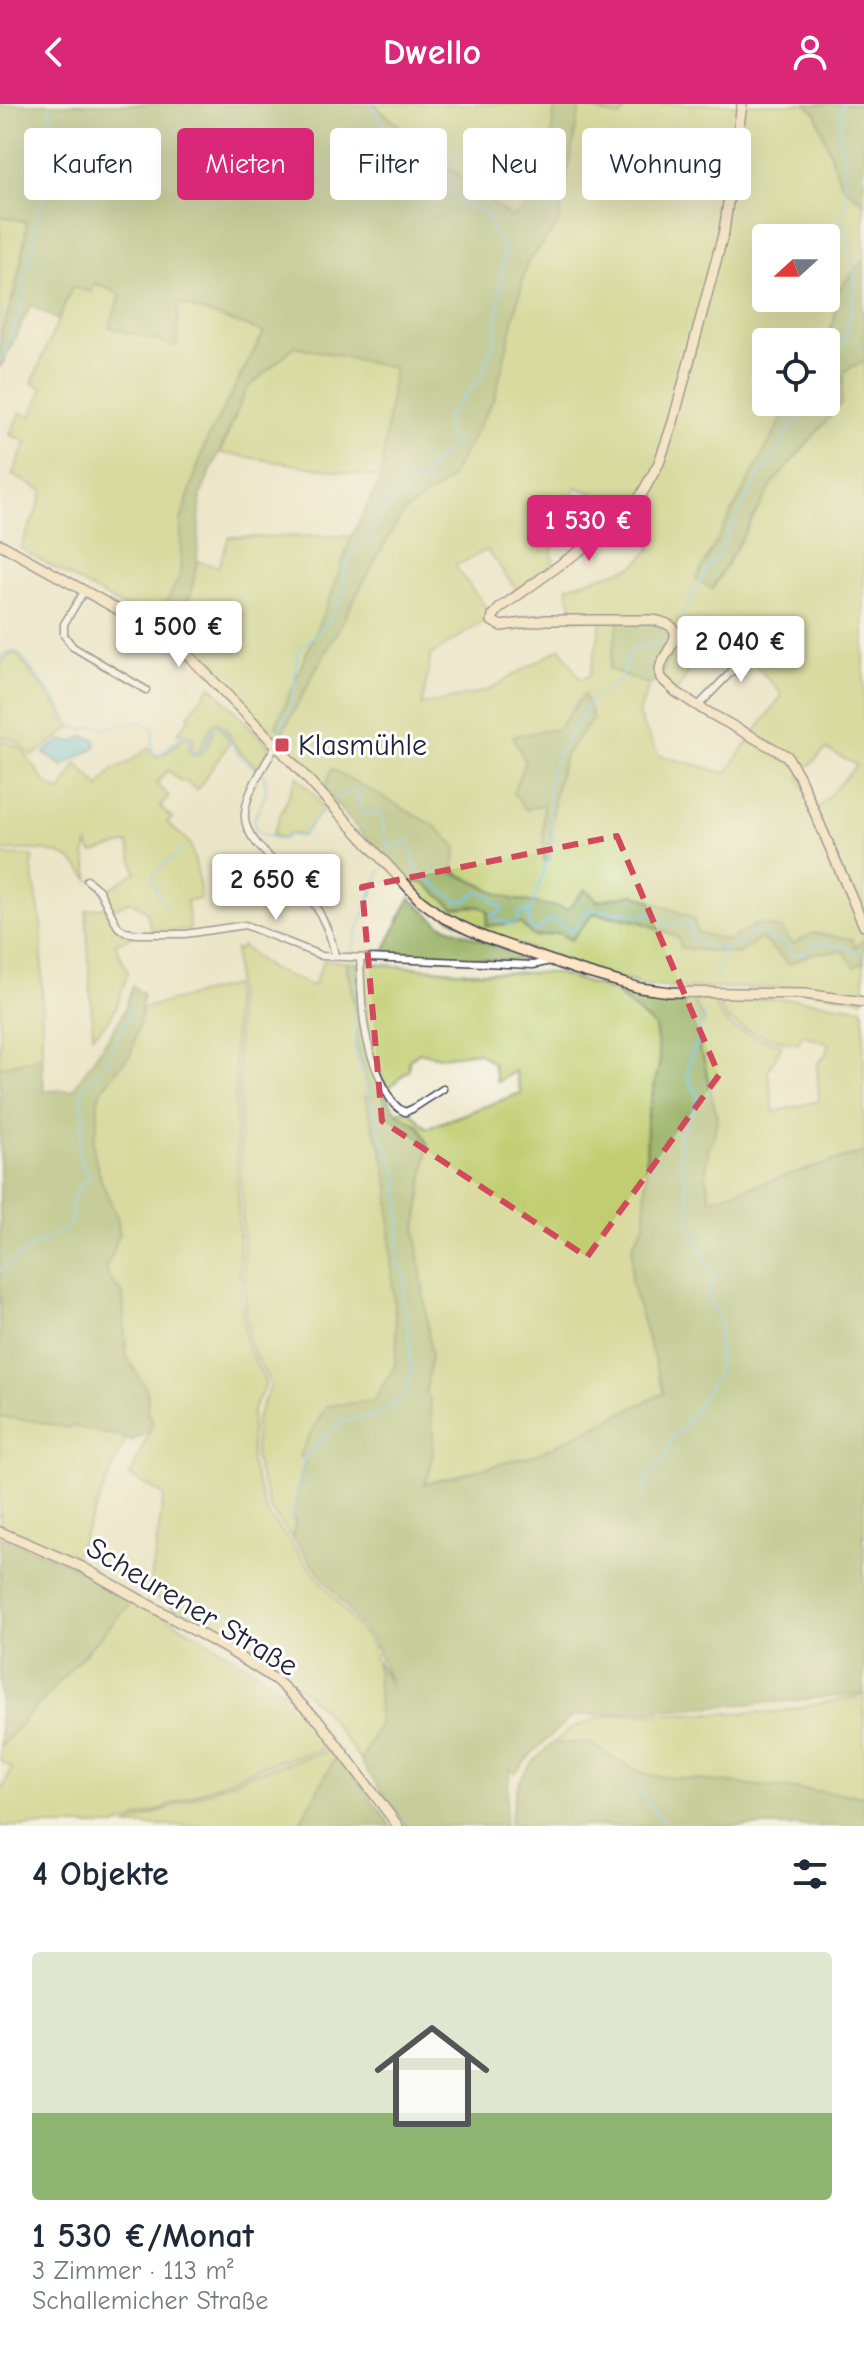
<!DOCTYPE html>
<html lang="de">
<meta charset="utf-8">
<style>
:root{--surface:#fff;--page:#f2f2f3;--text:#1f2937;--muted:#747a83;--line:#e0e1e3;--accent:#db2777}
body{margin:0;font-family:"Comic Neue",sans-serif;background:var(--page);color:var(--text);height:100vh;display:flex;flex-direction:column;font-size:30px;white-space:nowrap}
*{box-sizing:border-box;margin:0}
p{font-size:26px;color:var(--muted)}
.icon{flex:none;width:44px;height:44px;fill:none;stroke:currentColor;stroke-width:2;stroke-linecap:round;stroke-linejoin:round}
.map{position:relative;height:1722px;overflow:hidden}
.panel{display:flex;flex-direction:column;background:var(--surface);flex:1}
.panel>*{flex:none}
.banner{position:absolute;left:24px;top:24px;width:816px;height:72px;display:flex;gap:16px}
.needle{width:52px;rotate:249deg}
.fabs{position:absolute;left:752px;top:120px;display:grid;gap:16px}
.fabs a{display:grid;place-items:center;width:88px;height:88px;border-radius:8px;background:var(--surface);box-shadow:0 8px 32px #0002;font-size:40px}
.price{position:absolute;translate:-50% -68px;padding:0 18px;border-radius:8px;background:#fff;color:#222;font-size:26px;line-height:52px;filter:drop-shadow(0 2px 4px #0008)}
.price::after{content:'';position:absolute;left:50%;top:48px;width:24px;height:18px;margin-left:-12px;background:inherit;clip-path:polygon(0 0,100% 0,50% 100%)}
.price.active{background:var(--accent);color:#fff}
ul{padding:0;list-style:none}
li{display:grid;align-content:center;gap:16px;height:424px;padding:0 32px}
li+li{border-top:2px solid var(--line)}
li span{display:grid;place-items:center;height:248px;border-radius:8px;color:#555}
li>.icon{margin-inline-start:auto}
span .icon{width:144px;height:144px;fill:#fffc;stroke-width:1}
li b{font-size:34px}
h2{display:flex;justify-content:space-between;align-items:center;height:96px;padding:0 32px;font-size:34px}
.tag{padding:0 28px;border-radius:8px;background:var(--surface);box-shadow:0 8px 32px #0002;font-size:28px;line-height:72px}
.tag.active{background:var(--accent);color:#fff}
header{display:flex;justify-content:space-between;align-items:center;height:104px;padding:0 32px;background:var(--accent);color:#fff;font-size:36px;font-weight:800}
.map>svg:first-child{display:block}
</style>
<header><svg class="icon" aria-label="back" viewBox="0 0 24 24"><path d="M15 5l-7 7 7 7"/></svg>Dwello<svg class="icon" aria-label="person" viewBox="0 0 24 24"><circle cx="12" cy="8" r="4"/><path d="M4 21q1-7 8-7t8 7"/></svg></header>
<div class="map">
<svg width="864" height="1722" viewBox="0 0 864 1722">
<rect width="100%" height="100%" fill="#fff"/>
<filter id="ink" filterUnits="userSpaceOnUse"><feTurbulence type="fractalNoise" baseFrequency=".0125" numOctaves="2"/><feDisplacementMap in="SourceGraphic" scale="16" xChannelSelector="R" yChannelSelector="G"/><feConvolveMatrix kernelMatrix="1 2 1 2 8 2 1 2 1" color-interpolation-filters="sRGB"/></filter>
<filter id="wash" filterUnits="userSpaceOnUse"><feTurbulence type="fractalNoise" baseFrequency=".006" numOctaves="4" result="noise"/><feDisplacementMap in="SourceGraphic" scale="32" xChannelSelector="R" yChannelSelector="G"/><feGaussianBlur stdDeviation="1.8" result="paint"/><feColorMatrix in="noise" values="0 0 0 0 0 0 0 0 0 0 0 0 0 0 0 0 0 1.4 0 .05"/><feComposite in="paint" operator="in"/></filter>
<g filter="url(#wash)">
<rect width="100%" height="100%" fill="#ece6c9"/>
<g fill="#c0cd6f" stroke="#717855" stroke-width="2" fill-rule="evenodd">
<polygon points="377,0 555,0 545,92 511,114 377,3"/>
<path d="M629,0h178l9,9 25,71 23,19v56l-28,34 -2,29 -11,20h-57v60h25l-94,177 16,10 60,-106 68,-79 3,-33 20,-10v579l-9,7 -62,-2 -36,-21 -30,17 -30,-9 -63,-38 -36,7 -30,9 -61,-12 -54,-27 -121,-101 -8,21c-51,-55 -99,-115 -158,-161l25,-36 6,-33 21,6 11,-30 123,-1 -69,195 95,-176 25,-42 46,-33 46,-83 32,-134 31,-38 22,-119 40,11zM766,134h60v60h-60zM576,383l56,21 19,40 -17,18 -67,21 8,33h27l-12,55 -10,4 -19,-31 -75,43 -64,14 9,-50 61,-39 -37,-50 32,-16 33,44 34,-25 -2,-19zM667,520l8,18 -14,36 15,14 42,-65 15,12 49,56 -56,78 -68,-18 -20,-40 11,-30 -40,-16zM583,591l10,24 -28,36 -11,41 -5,63 -5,1 -1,-57 -30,-10 12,-32 33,-32zM826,645l31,16 -43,47 -15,-36z"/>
<path d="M0,112l27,5c-4,41 -15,79 -27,117z"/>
<polygon points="95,179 121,191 176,242 178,199 264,228 205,340 181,416 181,471 155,521 20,444 35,411 43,387 12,371 26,338 10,331 20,308 31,313 43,284 32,279 72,183"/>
<polygon points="295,242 394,264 381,374 221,349 246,285"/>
<polygon points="10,550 17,550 59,604 71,624 33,652 16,637 0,631 0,558"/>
<path d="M211,582l57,59v7l-9,18c-6,-7 -12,-12 -19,-18 -10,-10 -9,-23 -23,-30l-5,3 -13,27 -4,1 -4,-4 3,-9 -2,-5 -15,-1 13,-17 -2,-2z"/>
<path d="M218,621l12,17 -33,48 -14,-10 -2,2 -13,-12 -12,14 13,12 -9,11 12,11 -5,5 23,20 7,26 4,30 -14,2 3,29 -38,2 -6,-21 -16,-10 -18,9 -9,-17 33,-21 -8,-29 -36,10 -4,-9 -3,11 5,25c-6,-6 -11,-14 -18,-19 -19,-15 -49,-10 -72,-11v-111l22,10 23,33 16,10 16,-29 22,24 14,-18 10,-3 26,-18 6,8c14,-1 21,-16 34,-20l2,2 -3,13 7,5c13,-3 16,-19 19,-30z"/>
<polygon points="297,672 316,693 323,705 302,732 289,729 283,734 272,731"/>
<polygon points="0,751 33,752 32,764 42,825 42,953 0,963"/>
<polygon points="406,778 424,779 455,804 479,802 488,807 486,822 520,819 534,833 558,829 594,809 641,818 678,833 682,844 761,834 789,859 813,849 843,847 855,862 864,857 864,895 812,887 766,884 675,884 644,881 608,872 464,822 445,811"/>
<path d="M105,803c8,15 11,26 29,29l-19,8 13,28c-9,27 -11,45 -35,63l-7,-125z"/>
<polygon points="242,842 270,865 313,882 324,856 346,858 358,922 355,939 371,995 374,1026 381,1042 389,1083 391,1160 397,1236 395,1262 374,1297 305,1356 292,1415 295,1416 293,1435 270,1405 255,1355 256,1315 271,1281 249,1239 244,1176 235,845 238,846"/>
<path d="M362,859l107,9 86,1 59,18 41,36 5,34 -13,58 -2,104 -12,21 -2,38 33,111 -126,61 -114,30 1,-90 6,-39 -15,-123 12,-88 -30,-31 1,-2h11l17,17 94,-35 -6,-22 -18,11 -4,-19 -16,-11 -37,5 -21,-5 -10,8v10l-22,19c-22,-47 -22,-76 -25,-126z"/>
<polygon points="233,881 240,1178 246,1240 266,1280 252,1308 251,1358 266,1408 371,1540 379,1569 379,1621 361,1656 323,1606 292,1576 252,1549 149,1489 164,1391 130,1372 152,1322 153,1316 147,1307 148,1295 126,1252 123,1190 109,1174 105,1164 112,1151 119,1128 117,1113 101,1076 94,1050 93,1036 97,1022 98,995 104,982 131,949 143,904"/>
<path d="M693,895h21c6,33 39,37 68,46l-14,26 6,41 45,-11 -2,-37 9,-10 3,-10 -26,-9 -6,9c-22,-6 -80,-14 -78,-45h75l68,9 2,4v140l-154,48 -4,-26 2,-24 6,-14 3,-19 -14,-60 -5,-7 2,-3 -3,-13 7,-13z"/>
<polygon points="0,1313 35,1317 69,1324 71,1321 126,1334 75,1452 0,1420"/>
<path d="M134,1495c50,30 178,93 195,146l-10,5 -60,17 -105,45 -39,14h-115v-32l12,-26 -12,-8v-13z"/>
<polygon points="864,1591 864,1692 647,1671 618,1657 590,1639 553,1639 572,1624 607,1611 777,1608"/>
<polygon points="335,1645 338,1649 298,1722 125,1722 253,1669"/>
</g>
<g fill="#98b062" stroke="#5d694e" stroke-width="2">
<polygon points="0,0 377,0 377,4 511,114 545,91 555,0 629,0 620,13 580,2 558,121 527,159 495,293 449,376 403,409 378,451 283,627 276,622 333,486 352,432 381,374 394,264 295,242 246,286 201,390 197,457 191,490 166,526 155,521 180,471 181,416 205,340 264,228 178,199 177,242 109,223 121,191 96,179 91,188 72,183 58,216 31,201 0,264 0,234 14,192 24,144 27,118 0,112"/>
<polygon points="807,0 864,0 864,99 841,80 816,9"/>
<polygon points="864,155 864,194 861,207 864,207 864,257 844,267 841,300 773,379 712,485 696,475 791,298 826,298 826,238 823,238 834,218 836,189"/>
<polygon points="619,515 661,518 675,538 661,574 649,581 609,565"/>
<polygon points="584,590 593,614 565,651 554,692 549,755 544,757 543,700 526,706 513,689 525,657 513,632 558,625"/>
<polygon points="332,665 435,722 457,743 453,768 507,794 568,805 585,785 598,797 634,790 693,814 697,828 727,837 757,820 782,825 793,840 813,829 852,835 855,843 864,836 864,857 855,863 843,847 813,849 789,860 761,834 738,850 681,844 678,833 641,818 594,809 571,836 558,829 534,833 520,819 486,822 488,807 479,802 455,804 424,779 406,778 324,687"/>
<polygon points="410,794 440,820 534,857 382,851"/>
<path d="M346,858l11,1 2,4 2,58 10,41 20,38 7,9 22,14 8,17 -12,88 15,123 -5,38 4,5c2,32 8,56 -5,86l113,-30 126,-61 -33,-111 2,-38 12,-21 2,-104 13,-58 -5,-34 -41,-36 42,7 37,1 11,22 -7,13 3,13 -1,3 4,7 14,60 -3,20 -6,13 -2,24 4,25 154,-47v541l-74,8 -217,15 -38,34 -20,23 -5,-5 -6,58h-98l-42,-59 -3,-7 18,-35 -2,-64 14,25 -17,-43 -81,-104 2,-19h-4l14,-60 -6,-5 27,-49 47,-5 22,-35 2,-26 -6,-76 -2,-77 -8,-41 -7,-16 -9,-34 5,1 -15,-54 3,-17z"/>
<polygon points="133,882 143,891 140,915 131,949 104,982 98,995 97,1022 93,1036 94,1050 101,1076 117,1113 119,1128 112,1151 105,1164 109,1174 123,1190 126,1252 146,1284 148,1295 147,1307 153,1320 147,1329 130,1337 127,1334 72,1322 69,1324 35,1317 0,1313 0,963 42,953 44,987 73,986 121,914"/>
<polygon points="0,1433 65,1458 134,1495 0,1643"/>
<path d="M553,1639h37l28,18 29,14 217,21v30h-355c8,-44 9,-53 44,-83z"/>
<polygon points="338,1649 391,1722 298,1722"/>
</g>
<polygon fill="#65c0e3" stroke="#44718f" stroke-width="2" points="83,632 95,635 96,643 62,662 44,649 61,636 73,638"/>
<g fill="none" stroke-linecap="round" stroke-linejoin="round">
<g stroke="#65c0e3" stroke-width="2">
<polyline points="826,253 830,247 844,240 856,183 852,153 841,114 845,103 844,49 839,39 842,0"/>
<polyline points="0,256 8,241 22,200 23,181 34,142 34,118 46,88 52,46 50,0"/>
<polyline points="367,434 384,406 405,390 409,380 423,376 434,358 457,340 446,326 447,311 481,274 497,229 496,221 505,147 491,125 486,109 460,101 445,80 416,54 402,50 370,0"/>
<polyline points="679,517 703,472 725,437 758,373 777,349 782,336 811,298"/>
<path d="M0,557l3,-7 9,-3 8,3 41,54 10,18 12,4 11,-4 10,2 34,-6 8,2 7,5c2,9 -4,17 1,25h7l18,-16 10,-3 3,2 -2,13 5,5c15,-5 11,-25 23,-32 12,11 11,19 19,29 5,7 14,11 20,19"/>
<polyline points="277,633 291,602 298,547 330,516 345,482 345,462 358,443"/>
<path d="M263,671c17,30 -42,53 20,65l6,-5 13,2 9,-15 16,-15"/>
<path d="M337,694l12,-8 10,3 1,18 6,5 9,-4 5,1 8,34 5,2 12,-8h4l5,22 6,11 38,27h9l9,-9 13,3 6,9 8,3 -2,5 -9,2 2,5 18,6 5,-3 2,-9 8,-3 3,18 4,3 5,-1 11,-10 8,1 13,12 19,-25c17,7 36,0 52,8l7,-3c14,9 24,16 40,10l3,5 -3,11c13,5 34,15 46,8 11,-6 17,-15 30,-15l2,6 11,5 5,-1 4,2 3,10h14l12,-12 30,5 11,6 7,-1"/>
<path d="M167,805c-7,-6 -14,-25 -14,-35l32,-26"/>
<polyline points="529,810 554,736 548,684 555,655 593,593 621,576 630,547 663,537"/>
<polyline points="350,848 380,767"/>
<polyline points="715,874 723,845"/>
<path d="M0,1166c12,-5 19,-15 30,-22 10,-7 37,-15 41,-28 1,-4 0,-8 0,-13 2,-13 8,-23 19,-30l-12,-19 3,-16v-17l4,-9 -4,-19 4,-13 13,-11 7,-11 26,-50"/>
<polyline points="640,1394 649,1371 663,1358 672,1333 684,1322 717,1271 720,1218 716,1205 708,1198 711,1183 715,1176 688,1117 689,1098 685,1071 679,1063 681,1043 678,1030 687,1021 698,992 687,972 691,949 696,943 704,908"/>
<polyline points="291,1416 304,1354 332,1324 349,1316 376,1311 404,1293 411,1265 408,1219 403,1199 405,1173 398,1157 401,1093 396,1087 399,1074 381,1032 354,943 357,920 356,875 350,860"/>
<polyline points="635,1683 668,1722"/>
</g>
</g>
</g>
<g filter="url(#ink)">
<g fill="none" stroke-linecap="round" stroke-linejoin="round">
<g stroke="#403f50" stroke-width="9">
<g id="street">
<polyline points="84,487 64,520 64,531 73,543 146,586"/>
<polyline points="698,602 732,567 733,535"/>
<path d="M276,641c-11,21 -29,44 -31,68 -4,31 50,61 66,86 11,16 21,38 24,57"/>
<polyline points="87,776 99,786 118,823 125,828 137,830 185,830 245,821 322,852 533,861 550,857"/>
<path d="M360,854c2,47 1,81 22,124 6,13 10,24 23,30l7,-3 31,-20"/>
</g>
</g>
<g stroke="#403f50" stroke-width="12">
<g id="secondary">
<path d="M742,0l-18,127 -51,191 -14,41 -24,43 -15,19 -38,24 -82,59 -7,8 -1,5 9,5 45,-6h107c41,7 14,27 8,45 -2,5 -1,8 0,13l15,14 28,18 83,46 12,20 65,150"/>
<polyline points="0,440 153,525 184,547 276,641 420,796 444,814 484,833 578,866 640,884 670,888 805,890 864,898"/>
<polyline points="0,1428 82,1463 227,1545 276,1576 320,1618 398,1722"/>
</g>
</g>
<use href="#street" stroke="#fff" stroke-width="6"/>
<use href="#secondary" stroke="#fde5c5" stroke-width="9"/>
</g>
</g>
<path d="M0 0H864V1722H0ZM617,732l102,239 -132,182 -205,-136 -20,-234z" fill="#ece6c9" fill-opacity=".55" fill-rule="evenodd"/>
<path fill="none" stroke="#d1495b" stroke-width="6" stroke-dasharray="16 10" stroke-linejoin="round" d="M617,732l102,239 -132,182 -205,-136 -20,-234z"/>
<rect fill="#d1495b" stroke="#fff" stroke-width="3" x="274" y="633" width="16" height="16" rx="4"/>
<g text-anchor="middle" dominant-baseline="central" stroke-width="6" stroke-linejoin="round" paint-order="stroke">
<g font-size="30" fill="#22223b" stroke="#fff" text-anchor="start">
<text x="298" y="641">Klasmühle</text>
</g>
<g font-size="30" fill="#22223b" stroke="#fff">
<text transform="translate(192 1503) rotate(31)">Scheurener Straße</text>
</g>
</g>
</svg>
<div class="fabs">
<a><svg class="needle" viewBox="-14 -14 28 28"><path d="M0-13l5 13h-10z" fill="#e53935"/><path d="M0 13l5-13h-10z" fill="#747a83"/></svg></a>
<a><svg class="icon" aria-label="locate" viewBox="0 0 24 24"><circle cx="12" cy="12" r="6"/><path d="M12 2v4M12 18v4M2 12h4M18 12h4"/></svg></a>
</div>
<b class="price active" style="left:589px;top:459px">1 530 €</b>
<b class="price" style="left:179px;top:565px">1 500 €</b>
<b class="price" style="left:741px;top:580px">2 040 €</b>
<b class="price" style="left:276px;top:818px">2 650 €</b>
<div class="banner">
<a class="tag">Kaufen</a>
<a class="tag active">Mieten</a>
<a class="tag">Filter</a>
<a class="tag">Neu</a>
<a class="tag">Wohnung</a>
</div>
</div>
<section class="panel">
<h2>4 Objekte<svg class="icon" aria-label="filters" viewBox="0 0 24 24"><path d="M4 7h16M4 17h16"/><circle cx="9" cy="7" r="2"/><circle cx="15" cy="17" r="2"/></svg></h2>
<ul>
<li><span style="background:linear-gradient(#dfe7d0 65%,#8fb573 0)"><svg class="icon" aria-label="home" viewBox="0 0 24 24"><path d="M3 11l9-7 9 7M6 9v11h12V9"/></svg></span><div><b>1 530 €/Monat</b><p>3 Zimmer · 113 m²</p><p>Schallemicher Straße</p></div></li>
</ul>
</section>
